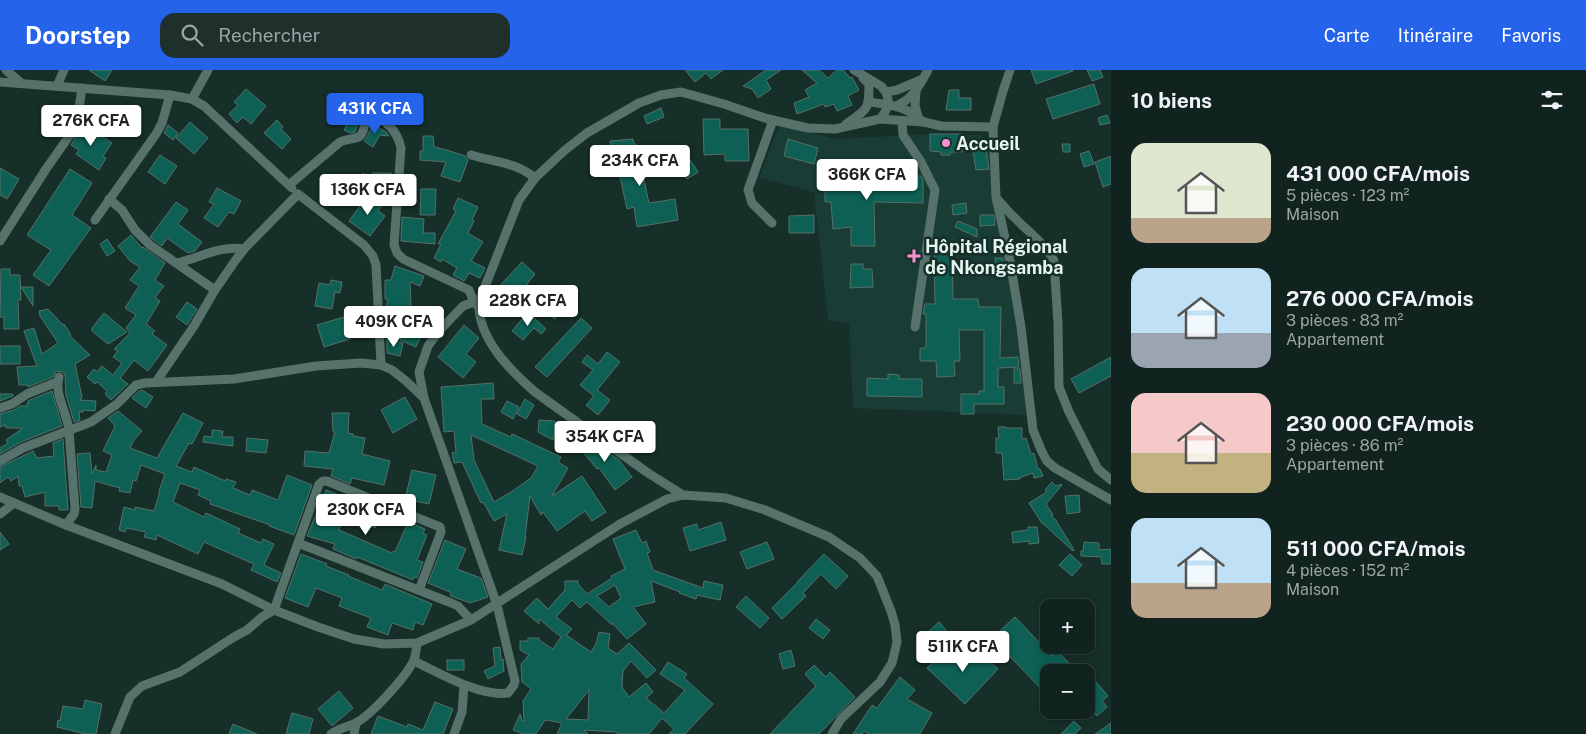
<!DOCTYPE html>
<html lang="fr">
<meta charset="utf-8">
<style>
:root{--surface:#10231f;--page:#1e2f2c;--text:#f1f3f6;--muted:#9ca4a4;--line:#30403d;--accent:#2563eb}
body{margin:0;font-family:"Public Sans",sans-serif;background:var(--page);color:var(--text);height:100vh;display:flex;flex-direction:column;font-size:19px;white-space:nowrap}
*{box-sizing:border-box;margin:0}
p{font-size:16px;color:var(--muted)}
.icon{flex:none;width:28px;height:28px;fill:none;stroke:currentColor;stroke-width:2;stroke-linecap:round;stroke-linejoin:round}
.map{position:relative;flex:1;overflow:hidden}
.side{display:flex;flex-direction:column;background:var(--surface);width:475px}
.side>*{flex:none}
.controls{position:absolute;left:1040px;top:529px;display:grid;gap:10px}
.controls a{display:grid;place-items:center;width:55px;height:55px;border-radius:10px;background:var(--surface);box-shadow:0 2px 8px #0003,0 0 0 1px var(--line);font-size:25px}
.price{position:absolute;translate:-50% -42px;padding:0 11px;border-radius:5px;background:#fff;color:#222;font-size:16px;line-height:32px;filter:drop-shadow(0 1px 2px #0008)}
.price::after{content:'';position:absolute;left:50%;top:30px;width:15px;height:11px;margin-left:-8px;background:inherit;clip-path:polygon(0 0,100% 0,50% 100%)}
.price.on{background:var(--accent);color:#fff}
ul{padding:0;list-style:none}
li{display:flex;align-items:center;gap:15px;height:125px;padding:0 20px}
li span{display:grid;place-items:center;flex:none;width:140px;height:100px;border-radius:15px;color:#555}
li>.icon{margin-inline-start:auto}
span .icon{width:60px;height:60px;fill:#fffc;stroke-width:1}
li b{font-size:21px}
h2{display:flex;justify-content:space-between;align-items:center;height:60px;padding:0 20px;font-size:21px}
header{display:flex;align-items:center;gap:30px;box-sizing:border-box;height:70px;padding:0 25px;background:var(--accent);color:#fff}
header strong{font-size:24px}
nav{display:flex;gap:28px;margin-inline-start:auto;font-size:18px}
.search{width:350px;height:45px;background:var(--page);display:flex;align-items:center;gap:12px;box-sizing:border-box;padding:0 18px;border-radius:15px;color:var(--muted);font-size:19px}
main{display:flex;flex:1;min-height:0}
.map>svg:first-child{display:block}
</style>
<header>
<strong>Doorstep</strong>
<div class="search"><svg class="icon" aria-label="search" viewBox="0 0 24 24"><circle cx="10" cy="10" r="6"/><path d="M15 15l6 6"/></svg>Rechercher</div>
<nav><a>Carte</a><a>Itinéraire</a><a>Favoris</a></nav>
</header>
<main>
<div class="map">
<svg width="1111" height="664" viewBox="0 0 1111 664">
<rect width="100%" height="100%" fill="#162f29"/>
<polygon fill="#193c35" points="780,53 834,69 930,64 981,65 991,76 1029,345 853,338 849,253 828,250 814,122 759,108"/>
<g fill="#0d6053" stroke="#557069" fill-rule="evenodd">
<polygon points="89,0 112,0 105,11"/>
<polygon points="685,0 723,0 711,9 706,3 695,12"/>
<polygon points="766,0 781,0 766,10 771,19 758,28 752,19 743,16"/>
<polygon points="802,0 819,0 828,8 837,0 843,0 850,8 852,7 859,20 848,26 852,35 837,41 834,34 825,37 824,34 797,44 794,33 809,27 805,20 817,13"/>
<polygon points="1031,0 1073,0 1073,1 1036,14"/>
<polygon points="1087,0 1100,0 1103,7 1092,11"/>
<polygon points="1094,14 1100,34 1053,49 1046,29"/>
<polygon points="246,19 266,36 251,54 243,47 237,53 229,44 238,35 234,32"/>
<polygon points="949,20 959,20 959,28 971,28 971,40 946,40"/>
<polygon points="355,34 364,37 355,62 350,63 344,60 351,46 350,46"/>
<polygon points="661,38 664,47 647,54 644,46"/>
<polygon points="1107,45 1110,53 1100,55 1098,48"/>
<polygon points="703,49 720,49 720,59 748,59 749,91 725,91 725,84 704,85"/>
<polygon points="277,50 283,57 281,59 291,69 282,79 264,63"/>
<polygon points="190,52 208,68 194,84 176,68"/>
<polygon points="373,54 386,62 389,66 380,65 373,77 364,71 367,67"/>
<polygon points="81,55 91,61 92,60 112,73 103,86 106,88 99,100 76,84 79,80 71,75 77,65"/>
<polygon points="168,55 178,63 173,70 164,63"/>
<polygon points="930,64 962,64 962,82 951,82 950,85 941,85 941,82 930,81"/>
<polygon points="423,66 433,66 434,77 447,80 465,86 468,90 460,112 441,106 446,92 420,90 420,81 423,81"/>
<polygon points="633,69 634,74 636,74 649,133 675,129 678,150 637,157 634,137 627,139 614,78 611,79 610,71"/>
<polygon points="788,69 818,78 814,94 784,86"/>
<polygon points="1062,74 1070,74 1070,82 1063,82"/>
<polygon points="683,79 698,102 687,109 672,86"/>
<polygon points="986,79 989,99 976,100 973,81"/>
<polygon points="1089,81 1094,94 1084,97 1080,84"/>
<polygon points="160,85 177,96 165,114 148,102"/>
<polygon points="1111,86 1111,114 1103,117 1095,92"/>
<polygon points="0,98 19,109 7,129 0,125"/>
<polygon points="70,99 92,113 72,145 91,158 49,216 33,205 51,180 27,165"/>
<polygon points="363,103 373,111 364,122 355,115"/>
<rect x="373" y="103" width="18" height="8"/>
<polygon points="825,106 921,106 923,110 923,133 874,132 875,176 851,176 851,157 833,159 831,132 825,132"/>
<polygon points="217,118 241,131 234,144 229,142 218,157 204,148 214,134 209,132"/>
<polygon points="421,119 436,119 435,145 420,145"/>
<polygon points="368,125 382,135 378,141 385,146 370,166 349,151"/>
<polygon points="458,128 478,137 472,150 474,151 468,163 483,172 471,191 485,198 480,208 469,203 464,211 453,205 457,198 442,189 441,192 434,188 441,174 438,174 456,141 453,139"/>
<polygon points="176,132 188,140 178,154 202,172 195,181 188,183 167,168 162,176 150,167"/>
<polygon points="966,133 967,143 953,145 952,135"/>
<polygon points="814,145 814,163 789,163 789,146"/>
<polygon points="980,145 994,145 995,155 980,156"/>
<polygon points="402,147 424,149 423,163 435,163 435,174 401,171"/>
<polygon points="958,151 977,159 977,167 955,157"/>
<polygon points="131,165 142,178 143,177 165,193 155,210 164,216 155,228 160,231 146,254 155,261 152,264 167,275 148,301 134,290 120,308 128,314 111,330 105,324 107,321 97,312 95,314 87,307 94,299 97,302 102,296 113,305 122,293 113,287 118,281 114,279 130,263 126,258 136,245 125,238 139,216 130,210 140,197 130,191 118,176"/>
<polygon points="107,169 115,181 107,186 100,174"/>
<polygon points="934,174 952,174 953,229 978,229 979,237 1001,237 1000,288 1018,287 1019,297 998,298 998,317 1004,317 1004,334 974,334 974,344 961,344 961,324 979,324 979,321 984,321 984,260 959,260 960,291 954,291 955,306 937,307 936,291 920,291 920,278 926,278 926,244 923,244 925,234 935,234"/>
<polygon points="995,188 1003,188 1003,196 996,196"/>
<polygon points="522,192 535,204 527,214 541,229 549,218 562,227 553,239 559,243 555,249 534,235 523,223 521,226 515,222 512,225 516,230 509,238 494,222"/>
<polygon points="851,194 863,194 863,199 872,199 873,217 850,218"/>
<polygon points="395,196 424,206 420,216 410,212 411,236 413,237 409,254 424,260 416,277 400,270 407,254 385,249 385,242 388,229 385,229 385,210 391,210"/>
<polygon points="1,199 10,199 10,205 20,205 21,230 18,230 19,259 4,259 4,247 0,247"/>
<polygon points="331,210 342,212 340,223 335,222 332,239 315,236 319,213 330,215"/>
<polygon points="21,217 33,217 33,236"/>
<polygon points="187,232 197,239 187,255 176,247"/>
<polygon points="48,239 63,255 64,254 71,265 70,266 90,285 75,294 82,327 80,330 96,331 95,341 83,340 83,342 79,342 80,350 74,352 66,325 65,305 63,302 56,301 53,307 28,317 28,315 19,315 17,297 37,296 24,261 34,258 42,284 58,273 40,246 39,241"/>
<polygon points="528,242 546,259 541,264 534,258 523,270 512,261"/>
<polygon points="104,243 127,262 108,274 92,261 92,258"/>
<polygon points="344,247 350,269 324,277 317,255"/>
<polygon points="581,248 592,258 547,307 535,297"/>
<polygon points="464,255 479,268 466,284 476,292 463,308 438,287"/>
<polygon points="387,269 403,273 400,286 387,283"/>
<rect x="0" y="276" width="20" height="18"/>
<polygon points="607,282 620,292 597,320 610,330 598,345 586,335 594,326 580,315 593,300 582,292 587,285 598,294"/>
<polygon points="1111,287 1111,306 1079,323 1071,309"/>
<polygon points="1014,299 1020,299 1021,313 1014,313"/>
<polygon points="888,304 899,305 899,309 922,309 922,327 867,326 867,308 888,309"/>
<path d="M493,313l1,16h-13l1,25 29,13 1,-3 49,23 -3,5 10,6 -16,28 30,-20 24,36 -14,9 -7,-10 -28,20 -14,-19 -2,3 -11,-19 -5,41h1l-4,18 -23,-5 8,-36 -13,7 -11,-19 -2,1 -19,-41 -8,1 -2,-10 4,-1 -2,-21 -10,1 -3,-45zM471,365l67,31 -7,12 -20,14 -17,10 -20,-42z"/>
<polygon points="142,320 153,327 146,338 132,328 139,321"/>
<polygon points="52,321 62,356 21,372 0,384 0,378 8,373 6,370 23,358 6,358 6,355 0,357 0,344 14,340 20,336 27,336 28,331 30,330"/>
<polygon points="0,324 13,324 13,326 0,331"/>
<polygon points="405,327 417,349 393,363 381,340"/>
<polygon points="525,329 534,335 526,349 517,344"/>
<polygon points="507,331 519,337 513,349 501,342"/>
<polygon points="118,341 142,361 134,370 130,378 157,388 183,343 203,353 192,374 189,373 176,396 192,402 194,397 225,411 226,409 236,412 233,418 250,425 252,420 278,430 287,405 312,415 294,465 269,456 270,455 210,434 211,431 198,425 200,420 180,413 173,432 204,447 206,443 240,459 238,463 261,473 263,469 274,474 264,495 281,503 277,512 251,500 254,494 204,472 198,484 157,465 156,470 144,467 146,462 127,458 125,462 119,460 124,437 135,440 135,437 154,441 160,421 159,421 165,404 141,395 136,411 133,410 130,423 119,421 120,418 95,411 92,438 81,437 77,384 90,383 92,404 96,395 96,400 106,402 112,385 103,381 115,356 108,348"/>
<polygon points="332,343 349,343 348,363 353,364 353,366 365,368 362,384 390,391 384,415 352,408 350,414 331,406 333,399 304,396 305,381 329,383 335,362 333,362"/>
<polygon points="539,350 555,351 555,356 563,356 564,364 554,364 553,370 538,362"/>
<polygon points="998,357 1006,357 1006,358 1022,358 1022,369 1026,368 1031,384 1034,383 1038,399 1040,399 1043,406 1034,408 1033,403 1019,408 1020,409 1004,410 1002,383 996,383 996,368 999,368"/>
<polygon points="212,360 223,361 222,367 233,367 233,376 203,372 204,366 212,367"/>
<polygon points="586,366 619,390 632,407 615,420 599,398 597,399 577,375"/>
<polygon points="247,368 268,370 266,383 246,381"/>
<polygon points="63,369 68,440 59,440 59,436 45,436 45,422 25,427 22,416 19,416 18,406 11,411 8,407 0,413 0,397 33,381 37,388 54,386 53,373"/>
<polygon points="412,400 436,405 429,434 405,429"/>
<polygon points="1052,412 1056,416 1061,414 1062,415 1046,434 1053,445 1051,445 1055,449 1074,480 1073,481 1041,452 1029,433 1047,422 1045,420"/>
<polygon points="326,420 381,442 375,458 344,446 339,460 392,483 393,481 395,482 408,452 425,459 423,463 427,465 417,490 423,492 417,508 414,507 413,510 357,487 356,489 333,479 335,474 307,466"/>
<polygon points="1079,425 1080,442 1067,444 1065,426"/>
<polygon points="721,452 726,470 690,481 683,458 697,454 698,460"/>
<polygon points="1028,457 1037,457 1039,473 1029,474 1029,471 1013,473 1012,462 1028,460"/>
<path d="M636,460l6,13 4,-2 4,11 -3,1 6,17 50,18 1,-7 19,4 -3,15 -23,-5 -1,4 -17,-6 1,-1 -29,-11 4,21 -22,5 13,17 -19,15 -15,-16v2l-25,-23 -7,6 -8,-8 -16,17 16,12 -6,6 25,17 5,-8 3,-12 11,2 -2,14 9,6 12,-11 27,27 -9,8 -16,-17 -8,10 -1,16 7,10 17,-14 7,9 -7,6 18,15 21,-23 -25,-16 8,-12 19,12 -3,4 29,26 -28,30h-16l5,-5 -12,-11 -13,16h-30l-3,-2 -32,-2 4,4h-31l5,-11 -17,-3 -9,14h-12l-11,-4 7,-16 2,7h2l-1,-20 8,-12 -9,-7 -1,-18 8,-9 -9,-5v-9h8v-3h11v2l14,9 8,-12 -22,-18v5l-15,-13 13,-13 11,11 17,-19v-9h13v3l9,10 25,-16 -1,-2 14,-7 -12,-30zM615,515l6,13 -12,9 -12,-11zM589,620l-1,30 -22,-1z"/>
<polygon points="0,462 9,474 0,480"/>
<polygon points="445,470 466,479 457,499 481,508 488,527 470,533 451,526 450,522 428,513"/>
<polygon points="767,472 774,489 747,499 740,482"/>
<polygon points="1084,472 1099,473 1099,480 1111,479 1111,494 1102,494 1101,487 1081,486 1081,481 1083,481"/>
<polygon points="301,484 327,494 326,496 349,505 348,506 382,520 385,514 432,534 423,555 415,552 413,560 392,553 388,565 367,557 371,548 339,536 342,528 316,518 308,537 285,528"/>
<polygon points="824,484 848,506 836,519 821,504 803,523 806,526 782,549 772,538 798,512 797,512"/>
<polygon points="1070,484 1082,495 1072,506 1059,495"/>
<polygon points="746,526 769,548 760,558 736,537"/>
<polygon points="1015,547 1052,586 1057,581 1078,602 1049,602 1049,627 992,568"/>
<polygon points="816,549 830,560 823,569 809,558"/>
<polygon points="939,552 948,562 936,573 927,563"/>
<polygon points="500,577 501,590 503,589 504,601 488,609 484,601 495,596 493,578"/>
<polygon points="949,577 961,589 972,578 983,588 984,586 998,599 965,634 927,598"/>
<polygon points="791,580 795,596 783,599 779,584"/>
<rect x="447" y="590" width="17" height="10"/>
<polygon points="814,595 826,607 830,602 855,627 819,664 770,664 816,616 805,604"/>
<polygon points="1086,600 1108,626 1102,631 1107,637 1097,646 1092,639 1086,644"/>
<polygon points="900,607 915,620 907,629 932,643 920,664 869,664 864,661 862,664 853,664 872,635 877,638"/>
<polygon points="339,621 353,638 332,656 318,639"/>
<polygon points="85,630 102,634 96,664 86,664 57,657 58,650 60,651 63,636 83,639"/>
<polygon points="435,632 453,639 443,664 371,664 378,646 407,657 408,654 423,660"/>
<polygon points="292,643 313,649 309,664 286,664"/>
<polygon points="1074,651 1081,658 1075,664 1061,664"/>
<polygon points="1111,653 1111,664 1095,664"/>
<polygon points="233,654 257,664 229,664"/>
</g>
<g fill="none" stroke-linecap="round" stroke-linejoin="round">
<g stroke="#57726b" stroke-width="9">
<polyline points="6,0 21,13"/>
<polyline points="1010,0 1003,21 993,57 996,127 1010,191 1021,257 1033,360 1042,382 1047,391 1055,398 1111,430"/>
<polyline points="0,12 170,25 192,29 204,36 292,118"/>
<polyline points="57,16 64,0"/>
<polyline points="886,22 897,20 923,9"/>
<polyline points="916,22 915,35 918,47"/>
<polyline points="192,29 208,0"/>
<path d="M869,32c22,3 38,4 54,20"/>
<path d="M896,36c17,-7 23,-20 32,-36"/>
<polyline points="768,49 773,50 748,120 752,133 772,153"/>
<polyline points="880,49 924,52 941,56 993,57"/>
<polyline points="902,51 903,65 921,92 935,120 915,257"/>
<path d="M846,54c22,-15 23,-14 23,-40l-6,-6"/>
<path d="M471,85c23,7 45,7 64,23"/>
<path d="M289,115l51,-43c6,-3 17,-3 20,-6 5,-4 3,-13 9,-18 17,-3 29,16 32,30l-7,97 3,8 6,6 66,31 5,12"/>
<polyline points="109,129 122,140 135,160 150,175 215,220"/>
<path d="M998,130c5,5 10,12 16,17 14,15 30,25 40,44l4,63 1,63 10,25 29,57 13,11"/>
<polyline points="95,150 156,64 162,53 170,25"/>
<polyline points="0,171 46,99 72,62 78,45 82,18"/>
<path d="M177,193c22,-5 43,-18 67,-14"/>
<path d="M59,307c-5,17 8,36 10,53 2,27 4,53 6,79l-1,5 -8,11"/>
<polyline points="156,312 194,256 215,220 235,191 244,179 298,124 364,175 373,186 376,195 381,295"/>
<polyline points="424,328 419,302 428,276 439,261 463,236 474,232 478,236"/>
<polyline points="0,338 12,334 27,324 57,312"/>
<path d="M0,391l23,-13 68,-26 26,-18 19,-19 9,-2 89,-4 82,-13 45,-3 20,2 11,5 14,11 18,17 73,207 18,76 -1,4 -6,8c-28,4 -69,-20 -94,-32"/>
<path d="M683,425l-35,-22 -113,-81c-25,-22 -58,-54 -56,-90l40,-102 16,-22 30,-28 22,-17 52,-30 22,-8 20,-3 43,12 44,15 40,9 27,1 45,-10 5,-7 3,-7v-6l-2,-7 -5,-6 -27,-16"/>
<polyline points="0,427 66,455 222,514 274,540 318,557 354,569 384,574 417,573 471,550 620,454 667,429 683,425 726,428 765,440 829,467 860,488 877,506 891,541 895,555 897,572 892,593 880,612 841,649 832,664"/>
<polyline points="0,444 14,433"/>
<polyline points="298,473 449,532 458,536 471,550"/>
<polyline points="115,664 130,627 142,616 180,602 234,567 247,560 262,547 274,540 319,414 323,411 327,411 440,457 441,462 419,520"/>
<path d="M331,664c8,-6 17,-7 25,-11 16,-9 48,-44 57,-61 3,-5 3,-13 4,-19"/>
<polyline points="354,664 356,653"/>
<polyline points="454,664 462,642 464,615"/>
</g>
</g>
<g fill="#f790cd" stroke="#162f29" stroke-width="2">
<circle cx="946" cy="73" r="5"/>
<path d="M911.5 178.5h5v5h5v5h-5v5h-5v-5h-5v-5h5z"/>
</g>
<g text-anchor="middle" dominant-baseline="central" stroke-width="5" stroke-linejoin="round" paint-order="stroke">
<g font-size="18" font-weight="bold" fill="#e5f4f0" stroke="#162f29" text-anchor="start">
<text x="956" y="73">Accueil</text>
<text x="925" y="176">Hôpital Régional<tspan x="925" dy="21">de Nkongsamba</tspan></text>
</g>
</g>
</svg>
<div class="controls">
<a>+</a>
<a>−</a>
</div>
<b class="price on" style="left:375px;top:65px">431K CFA</b>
<b class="price" style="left:91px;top:77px">276K CFA</b>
<b class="price" style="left:640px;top:117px">234K CFA</b>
<b class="price" style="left:867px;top:131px">366K CFA</b>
<b class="price" style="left:368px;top:146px">136K CFA</b>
<b class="price" style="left:528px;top:257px">228K CFA</b>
<b class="price" style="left:394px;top:278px">409K CFA</b>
<b class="price" style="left:605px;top:393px">354K CFA</b>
<b class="price" style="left:366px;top:466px">230K CFA</b>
<b class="price" style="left:963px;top:603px">511K CFA</b>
</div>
<section class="side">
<h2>10 biens<svg class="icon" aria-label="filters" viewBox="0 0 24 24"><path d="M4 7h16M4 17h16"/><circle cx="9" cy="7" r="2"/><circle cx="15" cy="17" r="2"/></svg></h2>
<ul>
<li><span style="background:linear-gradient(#dfe7d0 75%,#b9a48a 0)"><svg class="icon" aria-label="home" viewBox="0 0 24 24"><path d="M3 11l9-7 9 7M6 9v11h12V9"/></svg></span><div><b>431 000 CFA/mois</b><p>5 pièces · 123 m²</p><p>Maison</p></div></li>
<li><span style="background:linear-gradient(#bfe0f5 65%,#9aa5b1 0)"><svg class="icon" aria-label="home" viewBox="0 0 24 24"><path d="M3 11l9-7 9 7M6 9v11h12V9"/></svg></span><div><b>276 000 CFA/mois</b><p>3 pièces · 83 m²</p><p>Appartement</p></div></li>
<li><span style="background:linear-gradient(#f6c9c9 60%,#c2b280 0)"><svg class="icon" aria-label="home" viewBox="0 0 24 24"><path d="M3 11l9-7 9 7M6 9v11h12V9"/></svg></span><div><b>230 000 CFA/mois</b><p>3 pièces · 86 m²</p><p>Appartement</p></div></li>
<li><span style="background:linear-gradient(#bfe0f5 65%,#b9a48a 0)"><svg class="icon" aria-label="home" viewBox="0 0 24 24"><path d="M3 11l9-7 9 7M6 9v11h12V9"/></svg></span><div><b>511 000 CFA/mois</b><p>4 pièces · 152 m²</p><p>Maison</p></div></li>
</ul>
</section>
</main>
